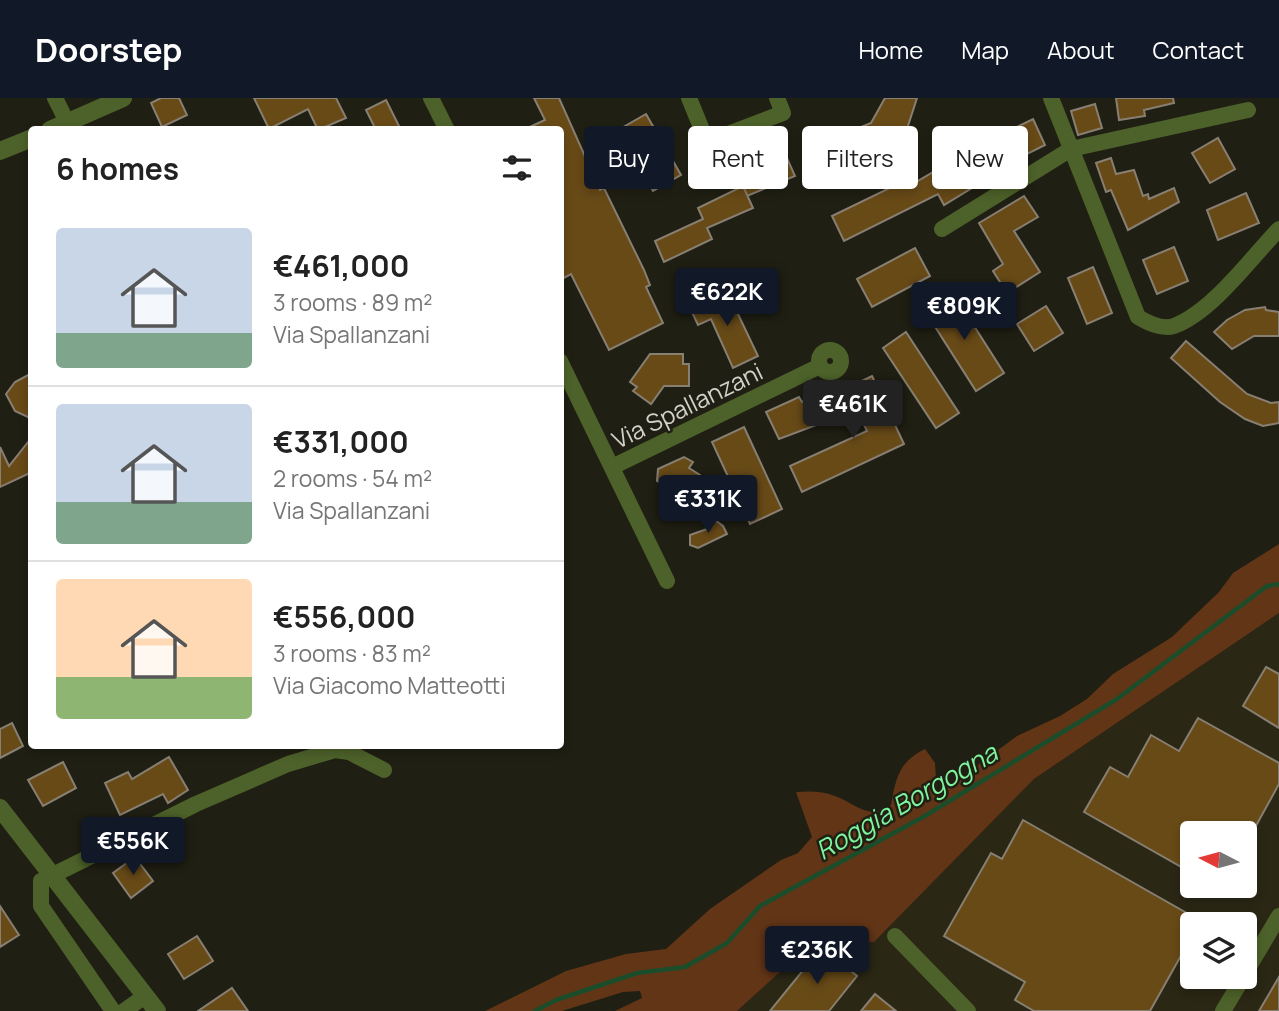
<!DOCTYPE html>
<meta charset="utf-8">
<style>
:root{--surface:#fff;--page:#f2f2f2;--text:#222;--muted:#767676;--line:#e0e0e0;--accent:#111827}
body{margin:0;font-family:Manrope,sans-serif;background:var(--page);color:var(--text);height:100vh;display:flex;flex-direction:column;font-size:26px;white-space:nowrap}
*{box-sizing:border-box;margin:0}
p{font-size:23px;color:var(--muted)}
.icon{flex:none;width:38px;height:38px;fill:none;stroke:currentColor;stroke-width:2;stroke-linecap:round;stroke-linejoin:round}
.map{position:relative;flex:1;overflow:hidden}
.drawer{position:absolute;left:28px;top:28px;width:536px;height:623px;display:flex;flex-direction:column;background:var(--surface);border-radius:7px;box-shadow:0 4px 10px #0003}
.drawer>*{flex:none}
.hud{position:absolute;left:584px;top:28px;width:588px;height:63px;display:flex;gap:14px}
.needle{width:46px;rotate:276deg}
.tools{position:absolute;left:1180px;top:723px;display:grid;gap:14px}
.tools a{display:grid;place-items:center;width:77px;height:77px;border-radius:7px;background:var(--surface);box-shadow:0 4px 10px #0003;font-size:35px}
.price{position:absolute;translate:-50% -60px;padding:0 16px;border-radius:7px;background:var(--accent);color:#fff;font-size:23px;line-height:46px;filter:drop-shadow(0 2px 4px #0008)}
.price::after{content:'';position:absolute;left:50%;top:42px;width:21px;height:16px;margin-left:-10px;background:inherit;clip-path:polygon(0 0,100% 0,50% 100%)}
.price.current{background:#222;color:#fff}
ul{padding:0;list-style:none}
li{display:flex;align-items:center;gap:21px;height:175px;padding:0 28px}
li+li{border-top:2px solid var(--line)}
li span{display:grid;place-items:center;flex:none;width:196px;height:140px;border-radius:7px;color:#555}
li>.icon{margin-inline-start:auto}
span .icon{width:84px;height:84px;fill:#fffc;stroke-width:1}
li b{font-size:30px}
h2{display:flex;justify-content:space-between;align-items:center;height:84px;padding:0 28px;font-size:30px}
.chip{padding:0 24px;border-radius:7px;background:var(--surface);box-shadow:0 4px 10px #0003;font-size:24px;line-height:63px}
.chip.current{background:var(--accent);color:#fff}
header{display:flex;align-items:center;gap:42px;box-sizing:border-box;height:98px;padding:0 35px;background:var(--accent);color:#fff}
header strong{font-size:33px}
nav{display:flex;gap:38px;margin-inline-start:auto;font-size:24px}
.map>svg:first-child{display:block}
</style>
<header>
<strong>Doorstep</strong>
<nav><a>Home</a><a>Map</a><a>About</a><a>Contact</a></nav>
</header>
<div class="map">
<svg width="1279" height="913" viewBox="0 0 1279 913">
<rect width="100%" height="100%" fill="#201f13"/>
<path fill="#2a2715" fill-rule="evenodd" d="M1279,515v398h-542l74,-67 63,-2 160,-163zM1192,735h52v53h-52zM1192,826h52v52h-52z"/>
<path fill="#623517" d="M1279,446v69l-245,166 -160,163 -63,2 -74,67h-122l27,-13 -2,-7 -17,1 -61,19h-77l81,-40 60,-17 40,-5 44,-40 71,-49 17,-7 14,-16 -16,-45c15,-1 26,-1 39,4 22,8 33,25 56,9 5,-28 8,-43 34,-56l10,14 2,32 80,-59 43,-20 27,-17 26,-25 59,-37 47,-45 14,-19z"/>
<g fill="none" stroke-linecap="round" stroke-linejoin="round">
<polyline stroke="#1c4d2b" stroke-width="4.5" points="535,913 556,902 637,875 685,869 727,845 760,808 923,719 1117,601 1267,488 1279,486"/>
</g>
<g fill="#684a17" stroke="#887f73" stroke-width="2">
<polygon points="161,0 179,0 187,17 162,29 151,5"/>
<polygon points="254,0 336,0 346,20 318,32 308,11 269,31"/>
<polygon points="534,0 559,0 600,92 604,90 644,172 650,187 646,189 663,225 609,252 571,176 560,182 560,32 523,32 545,22"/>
<polygon points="885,0 917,0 907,31 886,53 823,79 811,49 871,25"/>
<polygon points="1116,0 1173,0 1174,5 1144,12 1145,18 1119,22"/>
<polygon points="386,2 401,32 376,32 366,12"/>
<polygon points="1095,6 1102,30 1078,37 1071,13"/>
<polygon points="646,16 681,77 653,93 618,32"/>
<polygon points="1033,21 1045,47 993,73 995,76 944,107 938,96 844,143 832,118 906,82 909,88 978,48"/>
<polygon points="1218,40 1235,71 1210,85 1192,55"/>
<polygon points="786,58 795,78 747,98 739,79"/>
<polygon points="1111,60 1116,76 1134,72 1143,98 1148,96 1149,101 1174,90 1179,104 1128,132 1111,92 1106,94 1096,65"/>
<polygon points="743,88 753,110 707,130 712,141 664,164 655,143 703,121 698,110"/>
<polygon points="1246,95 1259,125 1218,142 1207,112"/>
<polygon points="1024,98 1038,119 1014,133 1040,174 1007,195 993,173 1003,166 979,125"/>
<polygon points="1174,149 1188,183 1157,196 1143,162"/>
<polygon points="915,150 930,178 872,209 857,181"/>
<polygon points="1093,169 1112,215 1087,226 1068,180"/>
<polygon points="727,193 758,258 733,270 711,221 698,227 690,210"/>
<polygon points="953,195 1004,275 976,293 925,213"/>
<polygon points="1046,208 1063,235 1034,253 1017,226"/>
<polygon points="1265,209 1266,212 1279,214 1279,238 1254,238 1232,251 1214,234 1227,222 1245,212"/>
<polygon points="906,234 959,315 936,330 883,250"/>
<polygon points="1186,243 1247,296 1271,305 1279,304 1279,325 1263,328 1245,321 1220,304 1171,260"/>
<polygon points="650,256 683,256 683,266 689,266 689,288 664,288 651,306 633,293 637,289 630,284"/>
<polygon points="32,275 32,321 15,313 6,296 15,284"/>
<polygon points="872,278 904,346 802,394 790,368 867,333 847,290"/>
<polygon points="813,298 815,303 825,299 835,320 779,341 766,314 799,299 802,304"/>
<polygon points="744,329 782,411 750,426 712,344"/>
<polygon points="32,339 32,374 0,389 0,349 9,368"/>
<polygon points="684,359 693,364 689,370 700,377 699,403 684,410 680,402 662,392 665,387 657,383 658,371"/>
<polygon points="715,422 723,428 727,436 698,450 690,447 690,437 707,431 707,427"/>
<polygon points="1266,569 1279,576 1279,630 1243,608"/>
<polygon points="1198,620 1279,665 1279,686 1252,735 1192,735 1192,775 1084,714 1110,669 1128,679 1151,637 1179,653"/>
<polygon points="12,625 23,648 0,660 0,631"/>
<polygon points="169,659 188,692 168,705 163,696 120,717 105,685 128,674 132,681"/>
<polygon points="63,664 76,690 43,708 28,682"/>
<polygon points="1023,722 1192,818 1192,838 1150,913 1034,913 1015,902 1025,884 944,838 991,755 1002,761"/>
<polygon points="135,759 153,783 131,800 113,775"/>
<polygon points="0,808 19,837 0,849"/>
<polygon points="197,838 213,863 184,881 168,856"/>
<polygon points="822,849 857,878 829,913 770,913"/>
<polygon points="1279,879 1279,913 1259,913"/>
<polygon points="232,890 248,913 198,913"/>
<polygon points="875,896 896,913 861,913"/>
</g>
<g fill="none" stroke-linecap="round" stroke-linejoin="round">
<g stroke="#4d622a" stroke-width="16">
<polyline points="55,0 67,24"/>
<polyline points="431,0 447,32"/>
<polyline points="689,0 707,44 783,15 777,0"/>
<path d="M1051,0l87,219c10,6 24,13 36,9 38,-14 77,-68 105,-97"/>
<polyline points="942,131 1071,51 1248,12"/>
<circle cx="830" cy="263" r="11"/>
<polyline points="560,263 667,483"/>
<polyline points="612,369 820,268"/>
<polyline points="895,838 968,913"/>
<polyline points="1244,877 1279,818"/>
<polyline points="113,913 41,808 41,783 196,706 288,666 335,652 349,654 384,672"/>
<polyline points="124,913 145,898"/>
<polyline points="1223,913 1244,878"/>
</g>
<g stroke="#4d622a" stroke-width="18">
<polyline points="50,32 123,0"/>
<polyline points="0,53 32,40"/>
<polyline points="0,710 157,913"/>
</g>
</g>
<g text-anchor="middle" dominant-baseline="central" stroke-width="5" stroke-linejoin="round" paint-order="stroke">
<g font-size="24" fill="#d2d1ca" stroke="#201f13">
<text transform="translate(687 307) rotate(-26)">Via Spallanzani</text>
</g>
<g font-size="26" font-style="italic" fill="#7df39e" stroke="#201f13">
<text transform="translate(906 703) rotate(-30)">Roggia Borgogna</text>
</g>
</g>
</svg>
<div class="tools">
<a><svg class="needle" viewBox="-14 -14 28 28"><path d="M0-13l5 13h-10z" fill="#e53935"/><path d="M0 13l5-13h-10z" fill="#767676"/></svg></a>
<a><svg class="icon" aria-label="layers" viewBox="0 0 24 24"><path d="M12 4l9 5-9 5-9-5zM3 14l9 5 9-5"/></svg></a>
</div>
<b class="price" style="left:727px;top:230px">€622K</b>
<b class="price" style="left:964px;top:244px">€809K</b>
<b class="price current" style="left:853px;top:342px">€461K</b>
<b class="price" style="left:708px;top:437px">€331K</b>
<b class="price" style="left:133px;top:779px">€556K</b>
<b class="price" style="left:817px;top:888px">€236K</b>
<div class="hud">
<a class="chip current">Buy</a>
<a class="chip">Rent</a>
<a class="chip">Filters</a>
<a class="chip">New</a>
</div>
<section class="drawer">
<h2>6 homes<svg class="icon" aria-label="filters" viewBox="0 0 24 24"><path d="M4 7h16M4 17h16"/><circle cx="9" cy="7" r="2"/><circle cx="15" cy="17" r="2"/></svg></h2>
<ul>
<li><span style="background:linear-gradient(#c9d6e8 75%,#7fa58c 0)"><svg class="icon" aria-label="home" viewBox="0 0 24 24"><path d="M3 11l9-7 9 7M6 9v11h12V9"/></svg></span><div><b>€461,000</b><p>3 rooms · 89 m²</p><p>Via Spallanzani</p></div></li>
<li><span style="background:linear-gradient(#c9d6e8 70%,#7fa58c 0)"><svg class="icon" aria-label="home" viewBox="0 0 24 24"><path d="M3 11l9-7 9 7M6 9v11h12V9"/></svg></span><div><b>€331,000</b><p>2 rooms · 54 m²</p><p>Via Spallanzani</p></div></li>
<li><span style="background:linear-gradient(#ffd9b3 70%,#8fb573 0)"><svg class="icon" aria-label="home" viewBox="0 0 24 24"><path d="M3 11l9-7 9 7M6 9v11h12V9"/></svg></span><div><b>€556,000</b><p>3 rooms · 83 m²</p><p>Via Giacomo Matteotti</p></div></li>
</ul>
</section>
</div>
